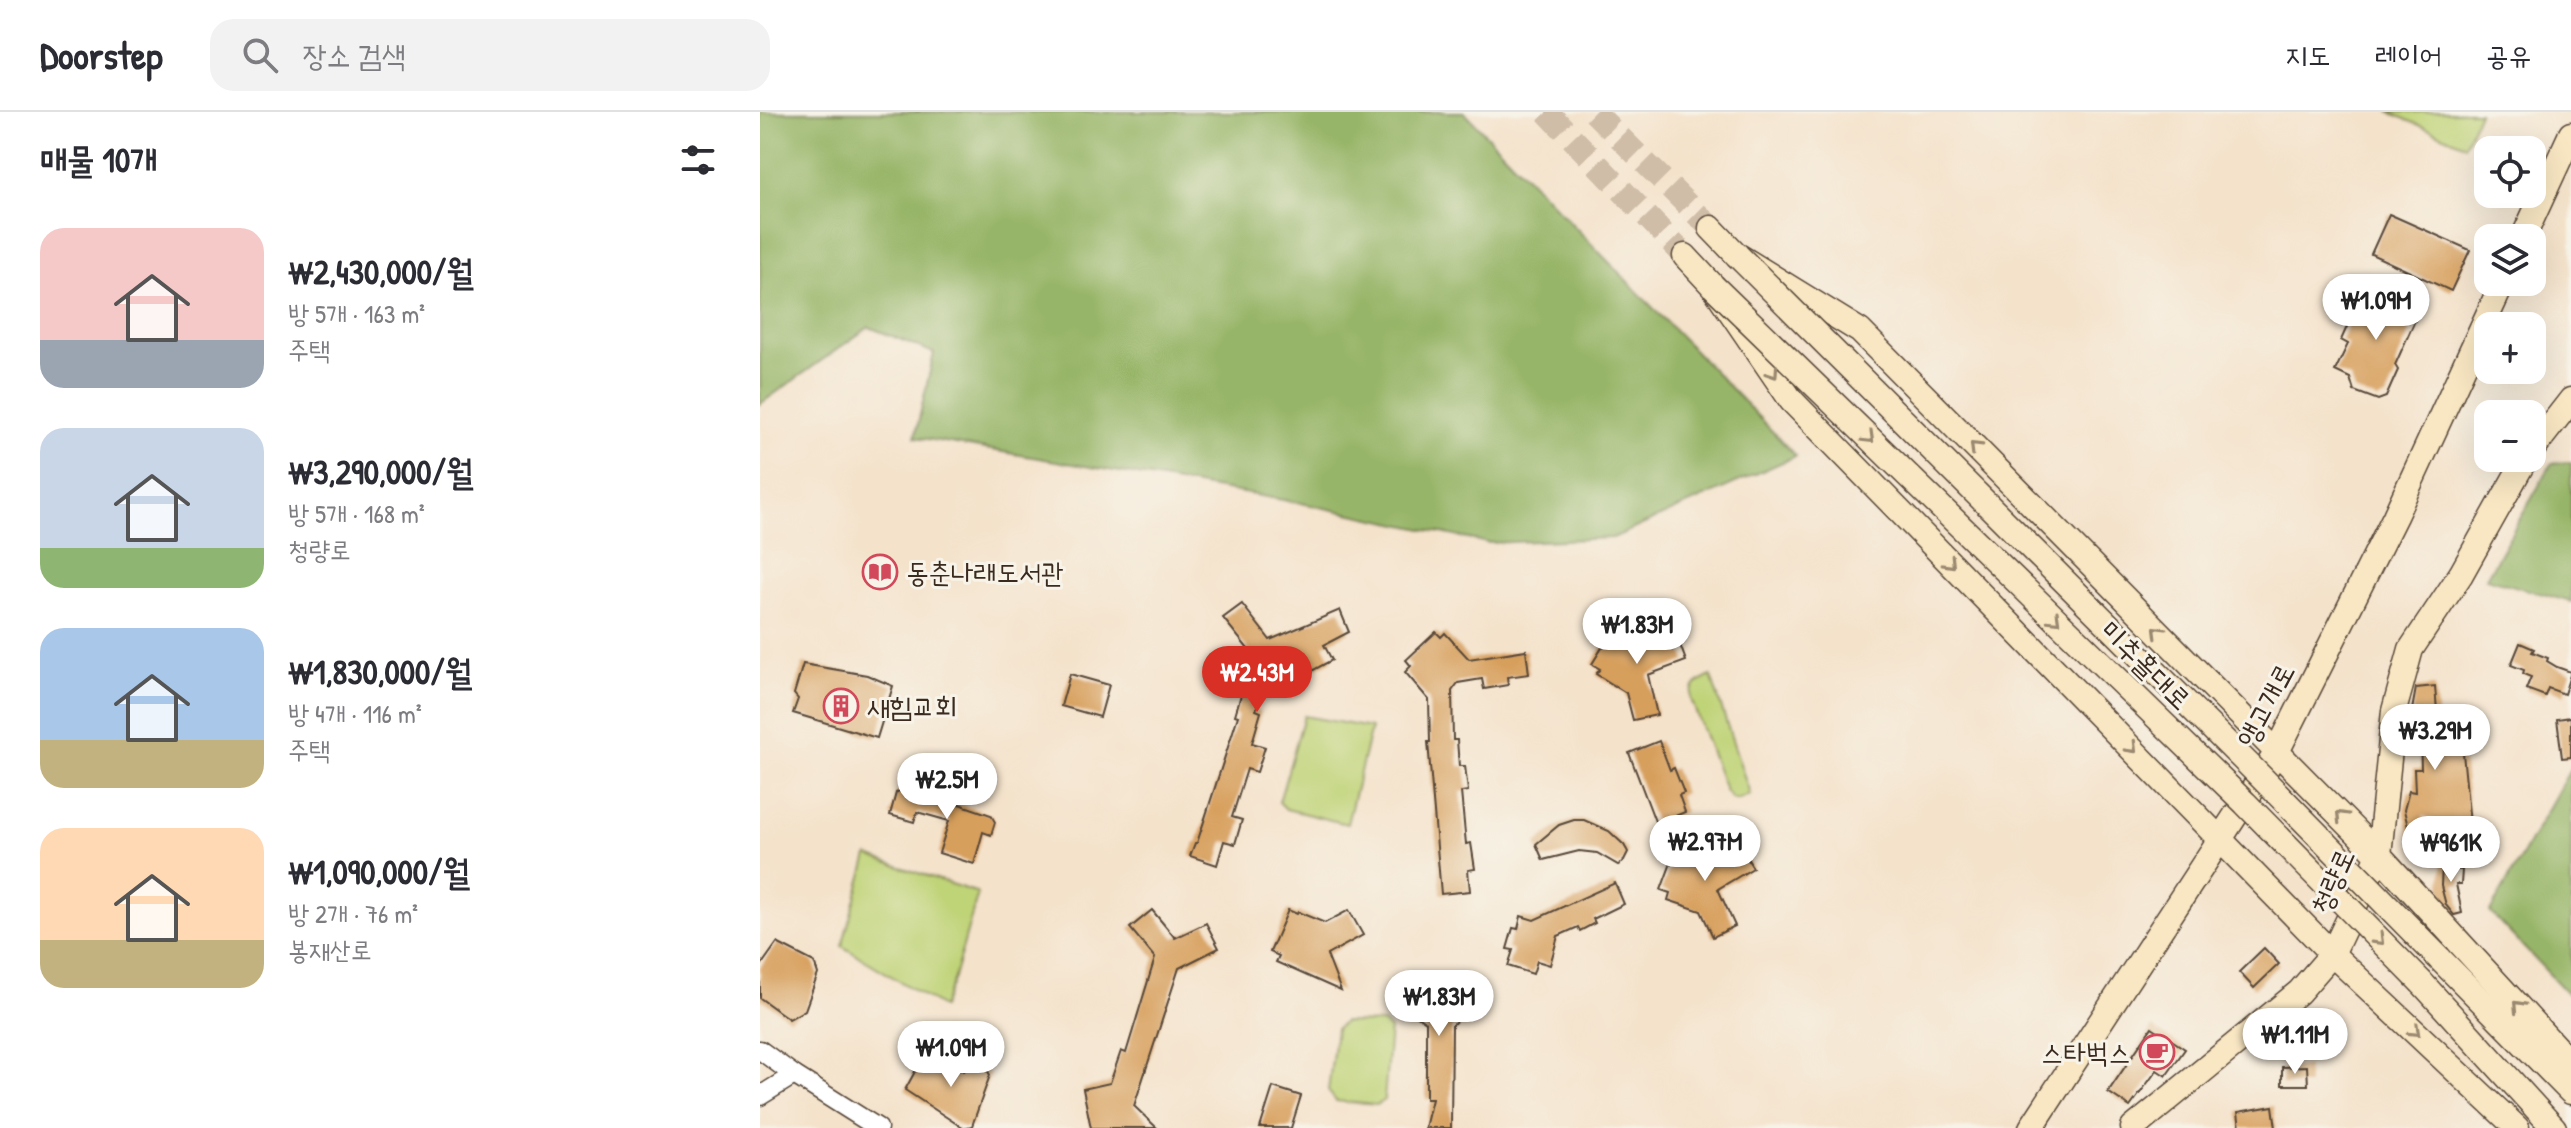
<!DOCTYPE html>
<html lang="ko">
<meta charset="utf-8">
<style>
:root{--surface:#fff;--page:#f2f2f3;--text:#2b2b33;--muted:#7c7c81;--line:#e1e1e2;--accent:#d93025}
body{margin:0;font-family:"Patrick Hand","Poor Story",sans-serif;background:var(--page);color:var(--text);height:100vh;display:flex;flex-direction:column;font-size:30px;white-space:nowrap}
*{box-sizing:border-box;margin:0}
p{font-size:26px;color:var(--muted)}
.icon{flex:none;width:44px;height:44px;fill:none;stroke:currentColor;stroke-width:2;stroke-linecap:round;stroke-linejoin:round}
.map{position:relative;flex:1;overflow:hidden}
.panel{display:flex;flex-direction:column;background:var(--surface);width:760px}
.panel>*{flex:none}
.controls{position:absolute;left:1714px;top:24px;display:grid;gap:16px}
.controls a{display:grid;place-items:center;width:72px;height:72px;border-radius:16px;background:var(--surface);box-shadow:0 8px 32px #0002;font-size:40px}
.price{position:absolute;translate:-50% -68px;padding:0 18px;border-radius:28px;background:#fff;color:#222;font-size:26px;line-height:52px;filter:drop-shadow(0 2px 4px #0008)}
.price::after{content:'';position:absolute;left:50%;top:48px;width:24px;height:18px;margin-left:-12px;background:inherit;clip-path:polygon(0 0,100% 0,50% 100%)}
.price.active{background:var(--accent);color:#fff}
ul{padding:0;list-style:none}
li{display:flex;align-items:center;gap:24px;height:200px;padding:0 40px}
li span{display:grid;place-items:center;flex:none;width:224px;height:160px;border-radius:24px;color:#555}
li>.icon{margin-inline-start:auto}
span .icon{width:96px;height:96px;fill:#fffc;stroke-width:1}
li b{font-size:34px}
h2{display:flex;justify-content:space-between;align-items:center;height:96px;padding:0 40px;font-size:34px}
header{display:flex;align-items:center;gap:48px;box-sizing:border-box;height:112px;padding:0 40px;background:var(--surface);border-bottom:2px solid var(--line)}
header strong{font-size:38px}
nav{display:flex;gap:44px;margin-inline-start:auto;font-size:28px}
.search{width:560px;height:72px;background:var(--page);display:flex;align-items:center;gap:20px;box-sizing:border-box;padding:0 28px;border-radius:24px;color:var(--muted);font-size:30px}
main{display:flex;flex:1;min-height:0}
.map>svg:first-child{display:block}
</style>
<header>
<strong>Doorstep</strong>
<div class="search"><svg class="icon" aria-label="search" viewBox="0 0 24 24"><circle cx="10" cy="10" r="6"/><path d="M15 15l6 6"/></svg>장소 검색</div>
<nav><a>지도</a><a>레이어</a><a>공유</a></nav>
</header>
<main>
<section class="panel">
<h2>매물 10개<svg class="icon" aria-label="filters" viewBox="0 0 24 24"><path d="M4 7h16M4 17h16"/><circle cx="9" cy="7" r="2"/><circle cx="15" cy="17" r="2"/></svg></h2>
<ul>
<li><span style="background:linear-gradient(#f6c9c9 70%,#9aa5b1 0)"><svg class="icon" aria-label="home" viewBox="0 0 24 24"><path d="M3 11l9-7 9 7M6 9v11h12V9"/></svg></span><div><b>₩2,430,000/월</b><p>방 5개 · 163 m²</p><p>주택</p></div></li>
<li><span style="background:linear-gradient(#c9d6e8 75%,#8fb573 0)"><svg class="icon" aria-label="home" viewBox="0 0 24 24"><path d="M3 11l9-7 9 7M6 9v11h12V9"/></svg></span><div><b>₩3,290,000/월</b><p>방 5개 · 168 m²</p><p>청량로</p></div></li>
<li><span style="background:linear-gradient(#a9c7e8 70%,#c2b280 0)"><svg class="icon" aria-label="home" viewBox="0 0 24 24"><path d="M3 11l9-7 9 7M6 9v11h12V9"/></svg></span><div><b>₩1,830,000/월</b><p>방 4개 · 116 m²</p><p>주택</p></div></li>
<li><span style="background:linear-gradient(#ffd9b3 70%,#c2b280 0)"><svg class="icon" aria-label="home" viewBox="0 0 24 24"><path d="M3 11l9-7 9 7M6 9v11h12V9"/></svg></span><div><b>₩1,090,000/월</b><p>방 2개 · 76 m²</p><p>봉재산로</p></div></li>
</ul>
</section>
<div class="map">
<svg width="1811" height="1016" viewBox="0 0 1811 1016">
<rect width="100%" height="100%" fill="#f7f3e8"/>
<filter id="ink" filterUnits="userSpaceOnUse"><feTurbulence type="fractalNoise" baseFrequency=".0125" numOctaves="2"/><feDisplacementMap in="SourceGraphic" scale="16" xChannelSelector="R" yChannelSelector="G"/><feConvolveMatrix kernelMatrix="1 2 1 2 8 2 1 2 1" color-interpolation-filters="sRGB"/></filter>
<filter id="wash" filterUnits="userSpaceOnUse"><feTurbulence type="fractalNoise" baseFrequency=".006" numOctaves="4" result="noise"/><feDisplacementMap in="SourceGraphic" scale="32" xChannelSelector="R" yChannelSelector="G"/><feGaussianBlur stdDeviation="1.8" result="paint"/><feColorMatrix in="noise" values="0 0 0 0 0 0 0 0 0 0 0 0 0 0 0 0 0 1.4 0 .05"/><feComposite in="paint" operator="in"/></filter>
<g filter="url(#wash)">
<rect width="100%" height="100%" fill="#f4e2ca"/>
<g fill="#bfd377" stroke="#7d7e4a" stroke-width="2">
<polygon points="1629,0 1719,0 1705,33"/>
<path d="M951,564l39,118 -13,6 -6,-2 -6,-8 -34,-91c0,-15 8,-17 20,-23z"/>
<polygon points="544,604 611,616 587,712 526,697 519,690"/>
<polygon points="108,744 218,781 194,866 182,895 82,834"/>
<polygon points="584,910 623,911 630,917 624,988 616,993 576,989 568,979 576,917"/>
</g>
<g fill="#97b568" stroke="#697043" stroke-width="2">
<polygon points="0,0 704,0 1036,344 853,426 728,431 541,391 155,325 174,241 109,215 0,292"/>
<polygon points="1811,350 1811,490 1726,466 1792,351"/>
<polygon points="1811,656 1811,885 1730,800"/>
</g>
<g id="blocks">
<g fill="#d79f5c">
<polygon points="1629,102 1710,138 1691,179 1611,142"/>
<polygon points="1618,176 1661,195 1635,253 1638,258 1626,285 1618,288 1594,279 1590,266 1575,259 1588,232 1581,228 1604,177 1615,182"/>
<polygon points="482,492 510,528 580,498 589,520 564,533 572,548 550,560 542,545 525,553 511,555 496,598 501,600 492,631 505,635 497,660 487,657 472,705 482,708 475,732 464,729 457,753 430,744 435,731 437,731 478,604 475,603 483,576 476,573 488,537 463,506"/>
<polygon points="856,513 864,518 866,516 890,531 916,522 926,549 888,563 897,603 873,608 866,581 836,562 840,557 832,552"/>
<polygon points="676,520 681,525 685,521 709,547 766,538 769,562 747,565 748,573 724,577 722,567 698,571 692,579 693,628 697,628 699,654 705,654 708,679 701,680 706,732 711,731 715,757 708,758 710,779 681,782 668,630 670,630 669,588 645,560 651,554 646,548"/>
<polygon points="1760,531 1774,537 1772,540 1788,546 1787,549 1797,555 1811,560 1804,582 1788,576 1785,584 1766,577 1771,565 1763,562 1764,558 1751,553"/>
<polygon points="43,552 107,563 133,574 117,626 33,601 38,587 34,582"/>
<polygon points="310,562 349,573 340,605 301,594"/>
<polygon points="1675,574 1679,624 1701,621 1710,712 1696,708 1694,714 1663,704 1668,732 1653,736 1644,698 1649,679 1655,680 1654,657 1661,657 1660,622 1653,622 1652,598 1656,576"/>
<polygon points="1811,605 1811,645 1802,646 1797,607"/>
<polygon points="899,629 910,658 914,656 924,681 919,683 925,700 896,712 869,641"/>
<polygon points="147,674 231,703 235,710 231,723 223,720 214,752 179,741 189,709 157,700 154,710 130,703 136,681"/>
<polygon points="814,708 824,708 849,719 864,733 868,740 863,750 858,753 837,741 819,739 783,748 776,732 799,713"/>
<polygon points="978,731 993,756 958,777 975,814 953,825 941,799 908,788 910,781 901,778 917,735 955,746"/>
<polygon points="1683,735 1688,735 1692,757 1702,758 1701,772 1696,772 1702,801 1694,803 1686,793 1681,774"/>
<polygon points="855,771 864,792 833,807 835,811 820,819 818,815 798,824 790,853 777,849 773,862 748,854 753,838 747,837 753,816 758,817 761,804 774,808"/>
<polygon points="392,798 415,826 446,811 459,836 419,856 374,994 397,1016 331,1016 323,977 350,971 361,939 366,941 395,846 370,816"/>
<polygon points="528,798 537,802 538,800 565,811 589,798 603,823 567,843 581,879 516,850 519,844 510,840"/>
<polygon points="17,831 54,850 58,862 45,898 29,907 0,886 0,855"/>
<polygon points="1504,836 1519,852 1494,876 1479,860"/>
<polygon points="706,862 725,883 692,913 691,1016 665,1016 672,987 666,987 666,910 634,888 650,865 680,886"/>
<polygon points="1392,915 1425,937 1406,964 1397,958 1370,995 1348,980"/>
<polygon points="176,942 204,959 215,946 224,952 230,963 212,1014 203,1016 145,978 158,954 164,959"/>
<polygon points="1547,954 1548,973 1522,973 1522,955"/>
<polygon points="513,975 541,984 531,1016 500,1016"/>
<polygon points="1513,994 1516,1016 1480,1016 1478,1000"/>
</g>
</g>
</g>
<g filter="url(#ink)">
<use href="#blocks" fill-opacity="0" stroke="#574638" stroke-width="2"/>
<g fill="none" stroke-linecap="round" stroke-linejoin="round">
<g stroke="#cfbda8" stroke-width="24" stroke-dasharray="24 12" stroke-linecap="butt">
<polyline points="787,0 925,144"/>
<polyline points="834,0 951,116"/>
</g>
<g stroke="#574638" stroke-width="21">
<g id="street">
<polyline points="0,938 34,963 118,1016"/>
<polyline points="0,984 34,963"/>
</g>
</g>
<g stroke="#574638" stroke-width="27">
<g id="secondary">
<polyline points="951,116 977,143 1100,219 1619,743 1811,952"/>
<polyline points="1763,126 1811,22"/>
<polyline points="925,144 953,174 1031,288 1572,842 1757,1016"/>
<polyline points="1772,338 1811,288"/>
<polyline points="1679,846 1811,980"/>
<polyline points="1662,871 1794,1016"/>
<polyline points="1271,1016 1517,640 1635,404 1743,170"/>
<polyline points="1373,1016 1539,880 1572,842 1619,743 1634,599 1651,537 1701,462 1766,346"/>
</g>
</g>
<use href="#street" stroke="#fff" stroke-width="18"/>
<use href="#secondary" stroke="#f9e7c3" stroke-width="24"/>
<g stroke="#574638" stroke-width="27" stroke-linecap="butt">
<g id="secondary-bridge">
<polyline points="977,143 1502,666 1679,846"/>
<polyline points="953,174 1485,691 1662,871"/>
</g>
</g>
<use href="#secondary-bridge" stroke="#f9e7c3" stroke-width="24"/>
</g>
<defs><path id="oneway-chevron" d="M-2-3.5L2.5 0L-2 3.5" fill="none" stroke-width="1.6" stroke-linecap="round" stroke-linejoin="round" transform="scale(2)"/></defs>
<g stroke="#9a8870">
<use href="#oneway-chevron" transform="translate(1013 261) rotate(56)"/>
<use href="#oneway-chevron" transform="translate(1109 326) rotate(44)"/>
<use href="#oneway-chevron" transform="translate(1215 335) rotate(-135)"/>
<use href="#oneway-chevron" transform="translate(1190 451) rotate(46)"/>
<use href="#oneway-chevron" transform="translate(1295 507) rotate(44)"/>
<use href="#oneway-chevron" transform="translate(1398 519) rotate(-135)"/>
<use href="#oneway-chevron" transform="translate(1372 636) rotate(46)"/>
<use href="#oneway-chevron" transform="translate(1581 704) rotate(-134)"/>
<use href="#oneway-chevron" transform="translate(1619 828) rotate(45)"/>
<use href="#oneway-chevron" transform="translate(1758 894) rotate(-133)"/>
<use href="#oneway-chevron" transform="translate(1655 919) rotate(43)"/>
</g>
</g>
<defs>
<g id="library-ring" transform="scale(1.8)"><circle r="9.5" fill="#f7f3e8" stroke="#d1495b" stroke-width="1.5"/><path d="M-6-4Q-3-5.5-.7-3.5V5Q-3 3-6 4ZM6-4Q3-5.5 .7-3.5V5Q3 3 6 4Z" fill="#d1495b"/></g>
<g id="building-ring" transform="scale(1.8)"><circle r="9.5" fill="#f7f3e8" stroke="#d1495b" stroke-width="1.5"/><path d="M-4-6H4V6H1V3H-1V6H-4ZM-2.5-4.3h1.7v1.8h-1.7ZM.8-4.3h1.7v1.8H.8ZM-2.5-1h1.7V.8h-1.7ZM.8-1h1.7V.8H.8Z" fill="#d1495b"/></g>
<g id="cafe-ring" transform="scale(1.8)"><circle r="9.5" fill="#f7f3e8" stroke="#d1495b" stroke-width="1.5"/><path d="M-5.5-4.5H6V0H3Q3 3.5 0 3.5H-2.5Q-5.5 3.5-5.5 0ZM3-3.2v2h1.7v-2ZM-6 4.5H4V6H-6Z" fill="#d1495b"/></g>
</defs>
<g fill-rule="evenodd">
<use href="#library-ring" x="120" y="460"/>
<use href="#building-ring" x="81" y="594"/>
<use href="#cafe-ring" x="1397" y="940"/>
</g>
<g text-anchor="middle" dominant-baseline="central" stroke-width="6" stroke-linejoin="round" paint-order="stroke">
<g font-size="28" fill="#3b2a1e" stroke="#f7f3e8" text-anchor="start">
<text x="146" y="460">동춘나래도서관</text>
<text x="107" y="594">새힘교회</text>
<text x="1371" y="940" text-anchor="end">스타벅스</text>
</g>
<g font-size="28" fill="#3b2a1e" stroke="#f7f3e8">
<text transform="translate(1386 553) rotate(44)">미추홀대로</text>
<text transform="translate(1505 593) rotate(-62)">앵고개로</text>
<text transform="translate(1572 769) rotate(-66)">청량로</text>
</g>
</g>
</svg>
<div class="controls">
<a><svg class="icon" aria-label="locate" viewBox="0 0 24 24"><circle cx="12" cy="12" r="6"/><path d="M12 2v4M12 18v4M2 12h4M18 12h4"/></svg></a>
<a><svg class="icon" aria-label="layers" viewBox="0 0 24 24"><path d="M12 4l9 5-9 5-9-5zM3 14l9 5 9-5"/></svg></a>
<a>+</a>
<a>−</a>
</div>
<b class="price" style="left:1616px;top:230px">₩1.09M</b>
<b class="price" style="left:877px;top:554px">₩1.83M</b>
<b class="price active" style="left:497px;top:602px">₩2.43M</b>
<b class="price" style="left:1675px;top:660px">₩3.29M</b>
<b class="price" style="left:187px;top:709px">₩2.5M</b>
<b class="price" style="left:945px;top:771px">₩2.97M</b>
<b class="price" style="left:1691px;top:772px">₩961K</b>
<b class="price" style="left:679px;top:926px">₩1.83M</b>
<b class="price" style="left:1535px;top:964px">₩1.11M</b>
<b class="price" style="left:191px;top:977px">₩1.09M</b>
</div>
</main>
